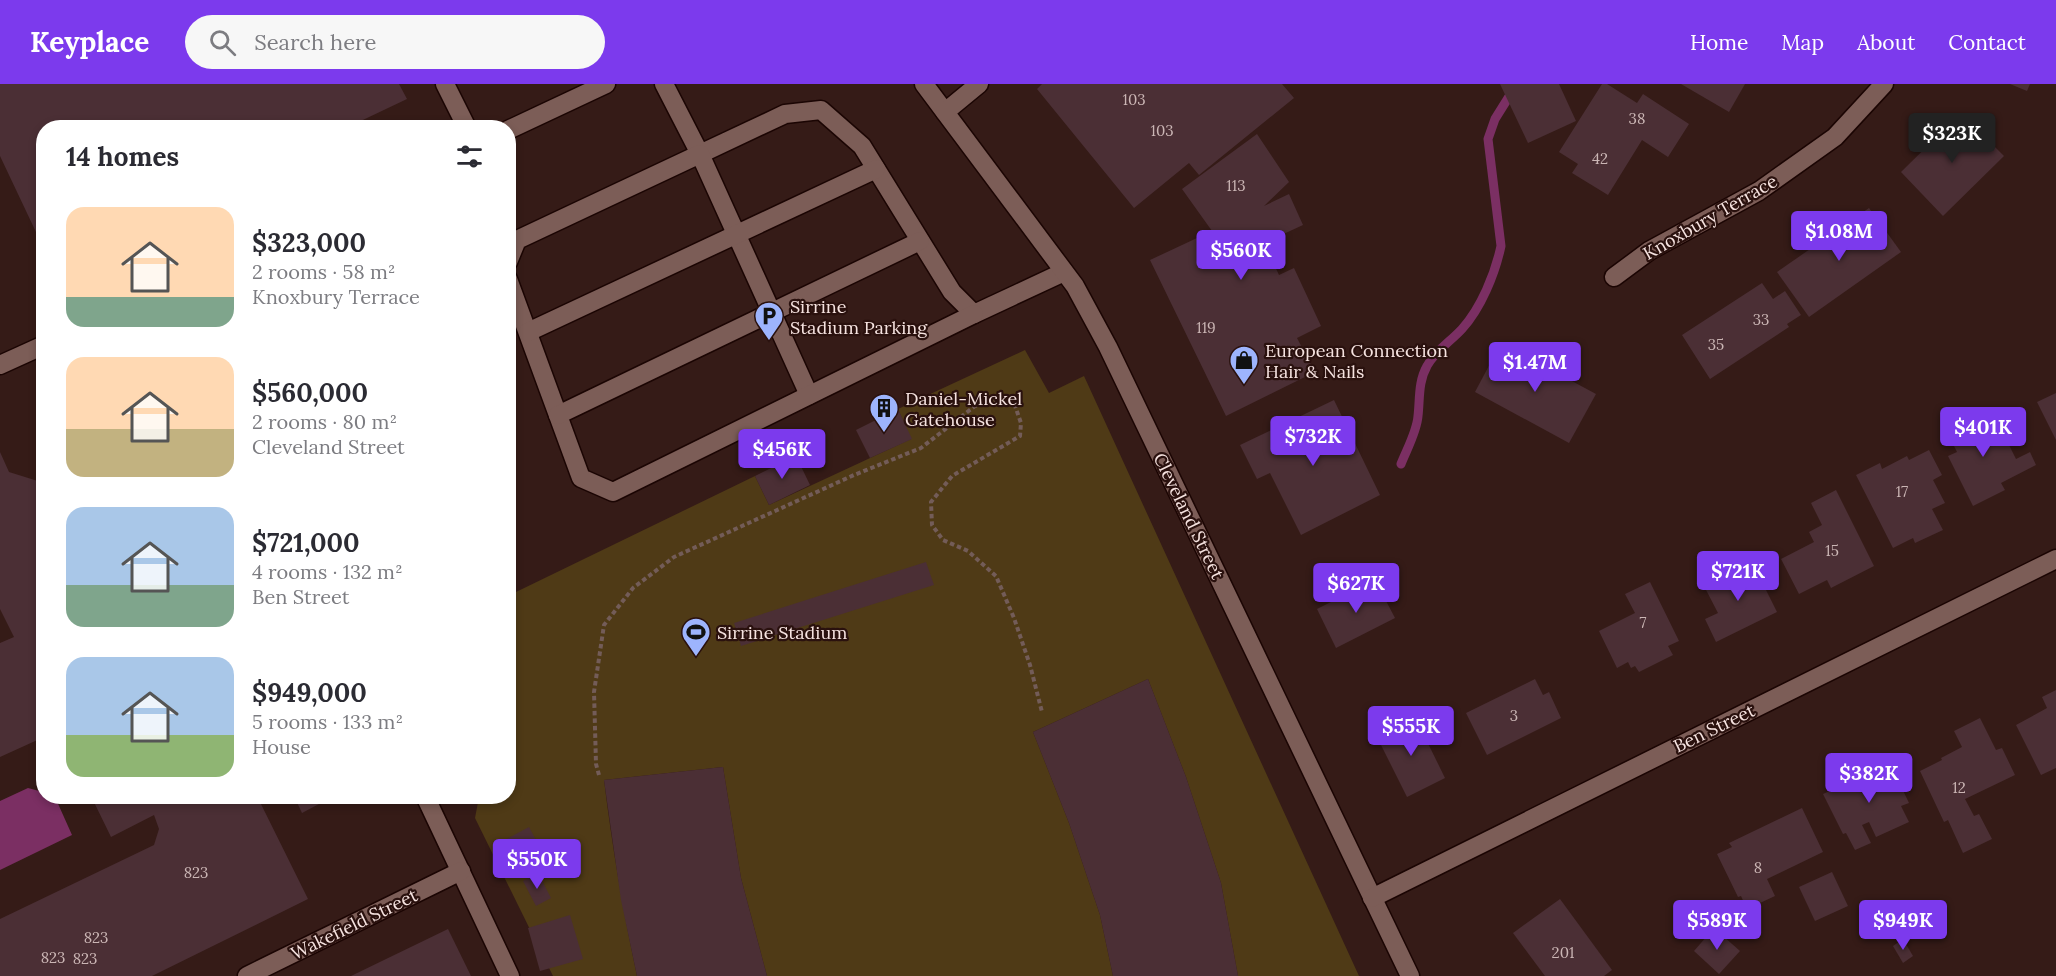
<!DOCTYPE html>
<meta charset="utf-8">
<style>
:root{--surface:#fff;--page:#f7f7f7;--text:#2b2b33;--muted:#7c7c81;--accent:#7c3aed}
body{margin:0;font-family:Lora,serif;background:var(--page);color:var(--text);height:100vh;display:flex;flex-direction:column;font-size:22px;white-space:nowrap}
*{box-sizing:border-box;margin:0}
p{font-size:20px;color:var(--muted)}
.icon{flex:none;width:33px;height:33px;fill:none;stroke:currentColor;stroke-width:2;stroke-linecap:round;stroke-linejoin:round}
.map{position:relative;flex:1;overflow:hidden}
.sheet{position:absolute;left:36px;top:36px;width:480px;height:684px;display:flex;flex-direction:column;background:var(--surface);border-radius:24px;box-shadow:0 3px 9px #0003}
.sheet>*{flex:none}
.price{position:absolute;translate:-50% -51px;padding:0 14px;border-radius:6px;background:var(--accent);color:#fff;font-size:20px;line-height:39px;filter:drop-shadow(0 2px 3px #0008)}
.price::after{content:'';position:absolute;left:50%;top:36px;width:18px;height:14px;margin-left:-9px;background:inherit;clip-path:polygon(0 0,100% 0,50% 100%)}
.price.on{background:#222;color:#fff}
ul{padding:0;list-style:none}
li{display:flex;align-items:center;gap:18px;height:150px;padding:0 30px}
li span{display:grid;place-items:center;flex:none;width:168px;height:120px;border-radius:18px;color:#555}
li>.icon{margin-inline-start:auto}
span .icon{width:72px;height:72px;fill:#fffc;stroke-width:1}
li b{font-size:26px}
h2{display:flex;justify-content:space-between;align-items:center;height:72px;padding:0 30px;font-size:26px}
header{display:flex;align-items:center;gap:36px;box-sizing:border-box;height:84px;padding:0 30px;background:var(--accent);color:#fff}
header strong{font-size:28px}
nav{display:flex;gap:33px;margin-inline-start:auto;font-size:21px}
.search{width:420px;height:54px;background:var(--page);display:flex;align-items:center;gap:15px;box-sizing:border-box;padding:0 21px;border-radius:33px;color:var(--muted);font-size:22px}
.map>svg:first-child{display:block}
</style>
<header>
<strong>Keyplace</strong>
<div class="search"><svg class="icon" aria-label="search" viewBox="0 0 24 24"><circle cx="10" cy="10" r="6"/><path d="M15 15l6 6"/></svg>Search here</div>
<nav><a>Home</a><a>Map</a><a>About</a><a>Contact</a></nav>
</header>
<div class="map">
<svg width="2056" height="892" viewBox="0 0 2056 892">
<rect width="100%" height="100%" fill="#351b17"/>
<path fill="#4f3a16" d="M1025,266l24,43 35,-17 275,600h-121l-17,-93 -35,-106 -38,-98 -115,53 36,91 31,92 13,61h-346l-26,-98 -18,-111 -119,13c8,66 19,131 33,196h-84l-78,-158 4,-21 29,-1v-162l8,-42 239,-116 14,29 142,-66 -13,-30z"/>
<polygon fill="#7b2f63" points="28,704 43,708 44,712 55,713 72,751 0,786 0,717"/>
<g fill="none" stroke-linecap="round" stroke-linejoin="round">
<path stroke="#7b2f63" stroke-width="9" d="M1401,380c6,-15 16,-33 17,-48 2,-17 0,-34 9,-50 8,-15 23,-24 35,-37 19,-21 33,-55 39,-83l-13,-107 7,-20 15,-24 3,-11"/>
</g>
<g fill="#4b2f35">
<polygon points="0,0 399,0 407,15 346,44 44,44 44,165 0,72"/>
<polygon points="1042,0 1282,0 1294,14 1199,91 1189,79 1134,124 1037,5"/>
<polygon points="1500,0 1559,0 1576,37 1528,59"/>
<polygon points="1602,0 1607,0 1637,19 1643,10 1689,40 1668,73 1642,56 1608,111 1572,89 1578,80 1559,68"/>
<polygon points="1681,0 1745,0 1729,28"/>
<polygon points="2010,0 2030,0 2027,7"/>
<polygon points="1961,29 2004,72 1943,132 1901,88"/>
<polygon points="1257,50 1289,98 1264,122 1289,110 1303,141 1264,159 1279,191 1294,184 1321,242 1297,254 1315,288 1226,332 1150,176 1212,147 1182,105"/>
<polygon points="1869,124 1901,168 1809,233 1777,188"/>
<polygon points="1762,199 1773,215 1785,207 1801,231 1787,240 1789,243 1710,295 1682,251"/>
<polygon points="1501,259 1596,310 1569,359 1475,308"/>
<polygon points="2056,309 2056,356 2037,318"/>
<polygon points="1334,316 1380,411 1301,451 1270,389 1257,395 1240,361"/>
<polygon points="898,325 912,355 870,374 856,346"/>
<polygon points="1980,326 1994,354 2003,349 2016,375 2030,368 2036,381 2001,399 2005,406 1973,422 1948,372 1957,368 1945,344"/>
<polygon points="1929,366 1942,391 1933,396 1945,419 1932,425 1943,446 1915,459 1913,454 1893,464 1856,391 1880,379 1882,385 1907,372 1909,376"/>
<polygon points="0,368 9,388 41,398 44,397 44,653 0,673 0,559 14,553 0,525"/>
<polygon points="796,372 810,401 769,421 755,392"/>
<polygon points="1836,406 1874,482 1831,504 1827,496 1799,510 1781,475 1814,458 1809,448 1822,441 1811,419"/>
<polygon points="926,478 934,501 741,562 734,539"/>
<polygon points="1752,478 1777,528 1716,558 1705,535 1718,529 1704,502"/>
<polygon points="1375,496 1395,534 1336,564 1317,525"/>
<polygon points="1650,498 1679,557 1668,562 1673,571 1639,588 1635,582 1631,584 1628,578 1617,584 1599,547 1635,529 1625,510"/>
<polygon points="1148,595 1186,693 1221,799 1238,892 1113,892 1100,831 1069,739 1033,648"/>
<polygon points="1535,595 1543,611 1549,608 1561,634 1487,671 1466,629"/>
<polygon points="2056,606 2056,684 2041,691 2016,641 2047,624 2042,613"/>
<polygon points="1415,633 1445,694 1407,713 1377,653"/>
<polygon points="1980,634 1996,666 2002,664 2015,691 1965,715 1974,732 1979,730 1992,755 1963,769 1948,736 1944,738 1920,687 1942,676 1941,674 1962,663 1954,647"/>
<polygon points="1889,677 1909,719 1901,722 1909,738 1876,753 1869,738 1862,741 1871,759 1855,766 1846,749 1843,750 1823,710 1843,701 1841,697 1871,683 1872,685"/>
<polygon points="723,683 741,794 767,892 637,892 621,816 604,696"/>
<polygon points="91,712 257,712 308,815 152,892 0,892 0,835 154,761 159,745 154,731 111,753"/>
<polygon points="294,712 334,712 302,729"/>
<polygon points="1802,724 1823,768 1767,795 1775,812 1747,825 1741,812 1738,813 1717,770 1732,763 1729,759"/>
<polygon points="529,743 536,756 509,770 503,757"/>
<polygon points="1832,788 1848,822 1815,837 1799,803"/>
<polygon points="538,789 551,814 536,822 523,797"/>
<polygon points="1560,815 1612,886 1604,892 1545,892 1513,849"/>
<polygon points="570,831 583,875 540,887 528,844"/>
<polygon points="1714,844 1740,867 1719,890 1694,867"/>
<polygon points="448,845 471,892 351,892"/>
<polygon points="1903,855 1913,872 1903,879 1893,862"/>
</g>
<g fill="none" stroke-linecap="round" stroke-linejoin="round">
<g stroke="#1b0503" stroke-width="21">
<g id="minor">
<polyline points="445,0 467,44"/>
<polyline points="664,0 700,70 785,30 821,26 862,62 952,208 974,230 1064,188"/>
<polyline points="924,0 1075,202 1108,263 1410,892"/>
<polyline points="945,28 979,0"/>
<polyline points="508,46 606,0"/>
<polyline points="508,178 517,156 700,70 809,311"/>
<polyline points="1614,193 1649,167 1759,107 1835,53 1884,0"/>
<polyline points="508,195 581,394 613,408 974,230"/>
<polyline points="528,248 876,85"/>
<polyline points="0,281 44,261"/>
<polyline points="558,331 920,157"/>
<polyline points="425,712 510,892"/>
<polyline points="1372,814 2056,475"/>
<polyline points="247,892 461,787"/>
</g>
</g>
<polyline stroke="#735c58" stroke-width="4" stroke-dasharray="4.5 3" stroke-linecap="butt" points="599,691 596,680 594,608 604,541 633,504 674,473 854,391 921,364 975,322 1000,314 1014,319 1021,339 1020,352 952,392 931,418 932,441 943,456 968,467 996,492 1014,534 1030,581 1042,628"/>
<use href="#minor" stroke="#7c5d57" stroke-width="18"/>
</g>
<defs>
<g id="parking-pin" transform="scale(1.5)"><path d="M0 17L-7.5 6A9.5 9.5 0 1 1 7.5 6Z" fill="#9db4fd" stroke="#2a110e"/><path d="M-3.5-5.5H1a3.5 3.5 0 0 1 0 7H-1V5.5H-3.5ZM-1-3.4V-.6H.8a1.4 1.4 0 0 0 0-2.8Z" fill="#111"/></g>
<g id="shop-pin" transform="scale(1.5)"><path d="M0 17L-7.5 6A9.5 9.5 0 1 1 7.5 6Z" fill="#9db4fd" stroke="#2a110e"/><path d="M-5-2.5h2.3a2.7 3.5 0 0 1 5.4 0H5L5.5 6h-11ZM-1.5-2.5h3a1.5 2.3 0 0 0-3 0Z" fill="#111"/></g>
<g id="building-pin" transform="scale(1.5)"><path d="M0 17L-7.5 6A9.5 9.5 0 1 1 7.5 6Z" fill="#9db4fd" stroke="#2a110e"/><path d="M-4-6H4V6H1V3H-1V6H-4ZM-2.5-4.3h1.7v1.8h-1.7ZM.8-4.3h1.7v1.8H.8ZM-2.5-1h1.7V.8h-1.7ZM.8-1h1.7V.8H.8Z" fill="#111"/></g>
<g id="stadium-pin" transform="scale(1.5)"><path d="M0 17L-7.5 6A9.5 9.5 0 1 1 7.5 6Z" fill="#9db4fd" stroke="#2a110e"/><path d="M0-5a6.5 5 0 1 0 0 10a6.5 5 0 1 0 0-10ZM-3.5-1.8h7v3.6h-7Z" fill="#111"/></g>
</defs>
<g fill-rule="evenodd">
<use href="#parking-pin" x="769" y="232"/>
<use href="#shop-pin" x="1244" y="276"/>
<use href="#building-pin" x="884" y="324"/>
<use href="#stadium-pin" x="696" y="548"/>
</g>
<g text-anchor="middle" dominant-baseline="central" stroke-width="4.5" stroke-linejoin="round" paint-order="stroke">
<g font-size="15" fill="#cbb6b5">
<text x="1134" y="15">103</text>
<text x="1637" y="34">38</text>
<text x="1162" y="46">103</text>
<text x="1600" y="74">42</text>
<text x="1236" y="101">113</text>
<text x="1761" y="235">33</text>
<text x="1206" y="243">119</text>
<text x="1716" y="260">35</text>
<text x="1902" y="407">17</text>
<text x="1832" y="466">15</text>
<text x="1643" y="538">7</text>
<text x="1514" y="631">3</text>
<text x="1959" y="703">12</text>
<text x="1758" y="783">8</text>
<text x="196" y="788">823</text>
<text x="96" y="853">823</text>
<text x="1563" y="868">201</text>
<text x="53" y="873">823</text>
<text x="85" y="874">823</text>
</g>
<g font-size="18" fill="#f6e3e0" stroke="#2a110e">
<text transform="translate(1710 133) rotate(-30)">Knoxbury Terrace</text>
<text transform="translate(1189 432) rotate(64)">Cleveland Street</text>
<text transform="translate(1714 644) rotate(-26)">Ben Street</text>
<text transform="translate(354 840) rotate(-26)">Wakefield Street</text>
</g>
<g font-size="18" fill="#f6e3e0" stroke="#2a110e" text-anchor="start">
<text x="790" y="222">Sirrine<tspan x="790" dy="21">Stadium Parking</tspan></text>
<text x="1265" y="266">European Connection<tspan x="1265" dy="21">Hair &amp; Nails</tspan></text>
<text x="905" y="314">Daniel-Mickel<tspan x="905" dy="21">Gatehouse</tspan></text>
<text x="717" y="548">Sirrine Stadium</text>
</g>
</g>
</svg>
<b class="price on" style="left:1952px;top:80px">$323K</b>
<b class="price" style="left:1839px;top:178px">$1.08M</b>
<b class="price" style="left:1241px;top:197px">$560K</b>
<b class="price" style="left:1535px;top:309px">$1.47M</b>
<b class="price" style="left:1983px;top:374px">$401K</b>
<b class="price" style="left:1313px;top:383px">$732K</b>
<b class="price" style="left:782px;top:396px">$456K</b>
<b class="price" style="left:1738px;top:518px">$721K</b>
<b class="price" style="left:1356px;top:530px">$627K</b>
<b class="price" style="left:1411px;top:673px">$555K</b>
<b class="price" style="left:1869px;top:720px">$382K</b>
<b class="price" style="left:537px;top:806px">$550K</b>
<b class="price" style="left:1717px;top:867px">$589K</b>
<b class="price" style="left:1903px;top:867px">$949K</b>
<section class="sheet">
<h2>14 homes<svg class="icon" aria-label="filters" viewBox="0 0 24 24"><path d="M4 7h16M4 17h16"/><circle cx="9" cy="7" r="2"/><circle cx="15" cy="17" r="2"/></svg></h2>
<ul>
<li><span style="background:linear-gradient(#ffd9b3 75%,#7fa58c 0)"><svg class="icon" aria-label="home" viewBox="0 0 24 24"><path d="M3 11l9-7 9 7M6 9v11h12V9"/></svg></span><div><b>$323,000</b><p>2 rooms · 58 m²</p><p>Knoxbury Terrace</p></div></li>
<li><span style="background:linear-gradient(#ffd9b3 60%,#c2b280 0)"><svg class="icon" aria-label="home" viewBox="0 0 24 24"><path d="M3 11l9-7 9 7M6 9v11h12V9"/></svg></span><div><b>$560,000</b><p>2 rooms · 80 m²</p><p>Cleveland Street</p></div></li>
<li><span style="background:linear-gradient(#a9c7e8 65%,#7fa58c 0)"><svg class="icon" aria-label="home" viewBox="0 0 24 24"><path d="M3 11l9-7 9 7M6 9v11h12V9"/></svg></span><div><b>$721,000</b><p>4 rooms · 132 m²</p><p>Ben Street</p></div></li>
<li><span style="background:linear-gradient(#a9c7e8 65%,#8fb573 0)"><svg class="icon" aria-label="home" viewBox="0 0 24 24"><path d="M3 11l9-7 9 7M6 9v11h12V9"/></svg></span><div><b>$949,000</b><p>5 rooms · 133 m²</p><p>House</p></div></li>
</ul>
</section>
</div>
